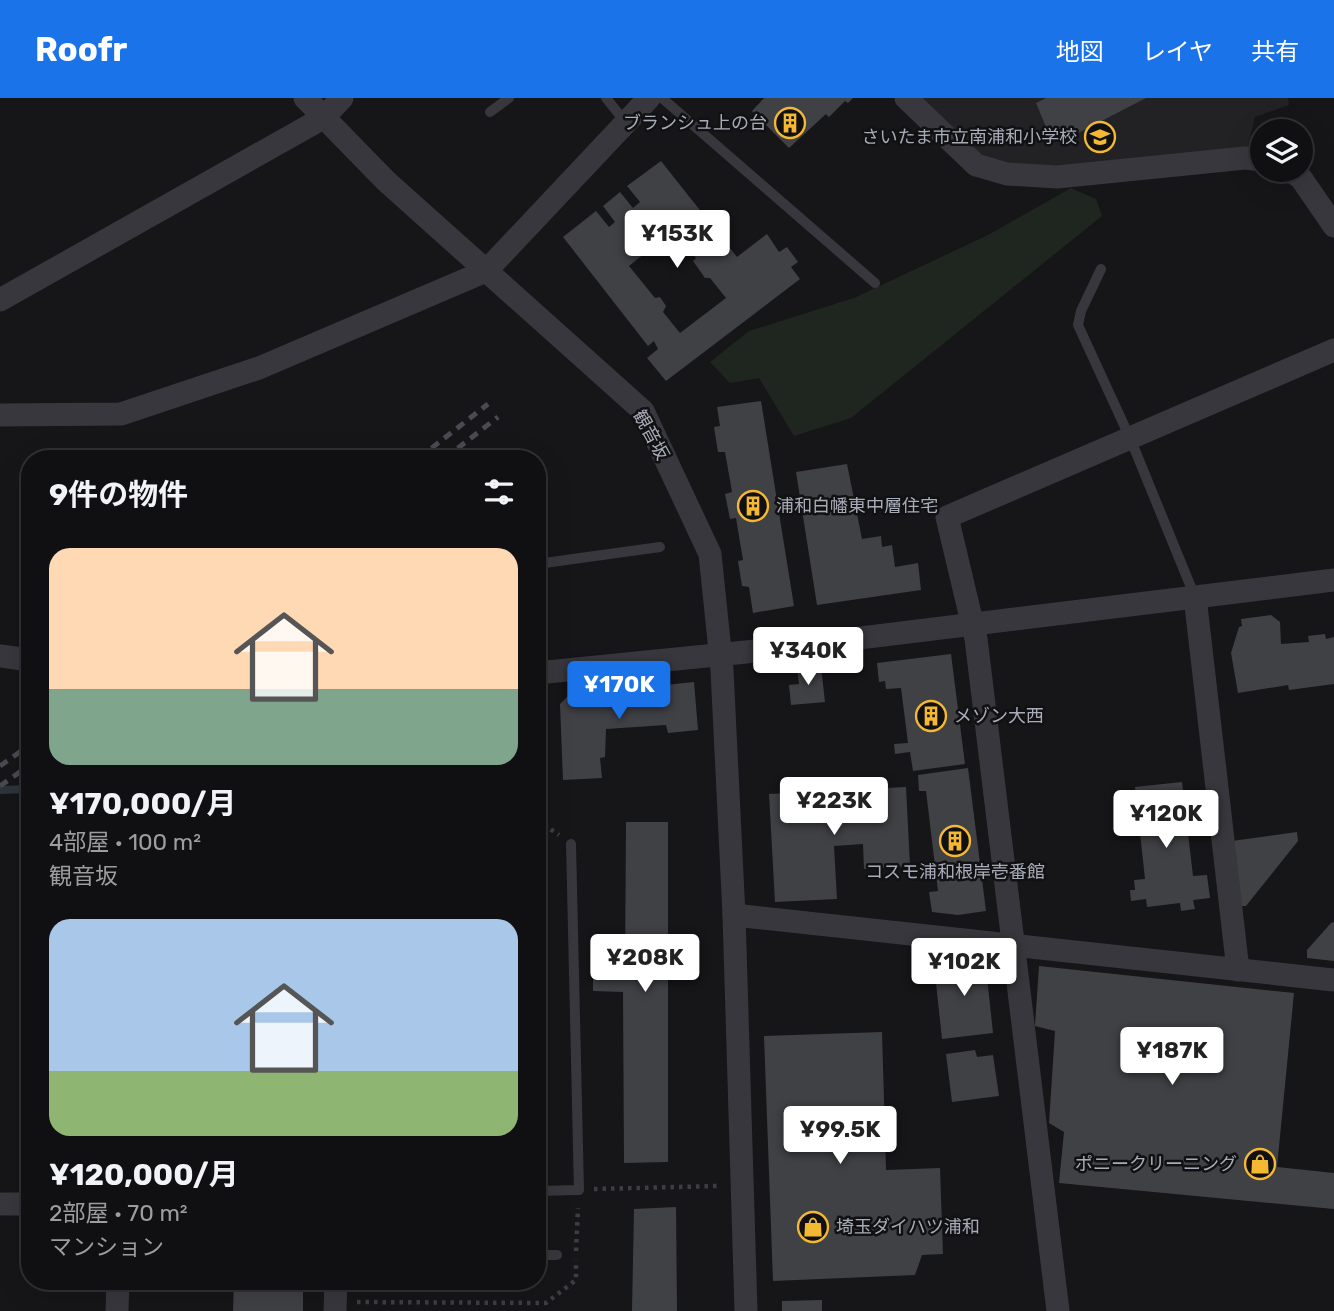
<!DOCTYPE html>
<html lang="ja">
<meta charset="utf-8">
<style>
:root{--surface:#101012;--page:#1e1e20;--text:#f1f3f6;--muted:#9c9d9f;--line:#303032;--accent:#1a73e8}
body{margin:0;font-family:Rubik,"Noto Sans JP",sans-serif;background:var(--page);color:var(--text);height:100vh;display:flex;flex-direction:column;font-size:26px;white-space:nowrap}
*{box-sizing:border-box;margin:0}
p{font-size:23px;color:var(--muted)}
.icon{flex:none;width:38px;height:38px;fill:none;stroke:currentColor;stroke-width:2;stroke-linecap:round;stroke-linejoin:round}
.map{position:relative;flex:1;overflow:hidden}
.side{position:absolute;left:21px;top:352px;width:525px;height:840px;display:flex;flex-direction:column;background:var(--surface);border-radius:28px;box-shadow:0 7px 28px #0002,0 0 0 2px var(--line)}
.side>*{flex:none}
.buttons{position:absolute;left:1250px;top:21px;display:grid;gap:14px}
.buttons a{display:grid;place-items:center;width:63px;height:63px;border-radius:50%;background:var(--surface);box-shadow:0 7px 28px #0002,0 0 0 2px var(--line);font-size:35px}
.price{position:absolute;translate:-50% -60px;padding:0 16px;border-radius:7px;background:#fff;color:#222;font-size:23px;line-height:46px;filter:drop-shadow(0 2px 4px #0008)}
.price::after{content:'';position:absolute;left:50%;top:42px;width:21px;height:16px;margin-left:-10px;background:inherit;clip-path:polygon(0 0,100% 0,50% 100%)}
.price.on{background:var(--accent);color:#fff}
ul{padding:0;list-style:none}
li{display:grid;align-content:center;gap:14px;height:371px;padding:0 28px}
li span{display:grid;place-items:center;height:217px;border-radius:21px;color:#555}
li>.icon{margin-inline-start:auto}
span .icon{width:126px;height:126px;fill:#fffc;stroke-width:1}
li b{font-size:30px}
h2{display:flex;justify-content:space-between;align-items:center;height:84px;padding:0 28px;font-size:30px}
header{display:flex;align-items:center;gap:42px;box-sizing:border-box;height:98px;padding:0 35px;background:var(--accent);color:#fff}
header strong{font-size:33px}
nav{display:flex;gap:38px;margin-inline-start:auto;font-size:24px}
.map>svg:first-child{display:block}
</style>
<header>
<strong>Roofr</strong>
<nav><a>地図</a><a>レイヤ</a><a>共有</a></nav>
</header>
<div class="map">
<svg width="1334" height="1213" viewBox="0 0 1334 1213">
<rect width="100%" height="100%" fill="#161618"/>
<polygon fill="#222225" points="912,0 1288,0 1289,7 1255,19 1245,60 1057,79 976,67"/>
<polygon fill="#1e261f" points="1071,90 1096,101 1102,118 851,320 794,338 759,280 730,285 710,264 749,233 854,200 990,136"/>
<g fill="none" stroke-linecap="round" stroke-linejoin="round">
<polyline stroke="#2c343c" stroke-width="8" points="0,692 30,691"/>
</g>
<g fill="#404145" fill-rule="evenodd">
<polygon points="764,0 853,0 848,5 845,3 829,19 826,16 789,50 752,13"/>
<polygon points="1046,0 1146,0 1059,45 1050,28 1046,29 1036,5"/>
<path d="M661,63l76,96 30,-23 12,18 8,-5 11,15 -7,5 9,12 -134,102 -19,-23 11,-9 -4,-8 -6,5 -85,-109 33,-26 13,16 6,-5 -12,-16 17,-14 13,16 7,-6 -13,-16zM673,132l23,28 -3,3 12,17h5l16,20 -46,35 -17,-21 3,-6 -6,-9 -5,1 -26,-32z"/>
<polygon points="761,303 794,508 753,515 749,489 742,488 738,463 743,462 736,420 730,421 725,396 732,394 725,354 718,354 714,329 720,328 717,309"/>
<polygon points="847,366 862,441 881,438 882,449 892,447 895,469 918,465 921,492 817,507 796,374"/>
<polygon points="1271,517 1280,524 1281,546 1309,544 1308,538 1325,536 1326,541 1334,539 1334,586 1289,592 1288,587 1238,595 1231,555 1239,529 1242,528 1241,521"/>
<polygon points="951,556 965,666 913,673 910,654 895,656 894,646 908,645 901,590 886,591 885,583 879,584 877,565"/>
<polygon points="821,568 825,604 791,607 789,587 799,586 797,571"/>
<polygon points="694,584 698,632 668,635 666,627 606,631 605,659 600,660 602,680 563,682 560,606 569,597"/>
<polygon points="968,670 986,813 958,817 932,814 929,794 938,793 926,693 919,693 918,677"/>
<polygon points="1182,684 1193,778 1207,777 1210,800 1193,802 1195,811 1181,813 1180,805 1147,809 1146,801 1131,803 1130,792 1135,792 1134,782 1145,781 1135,689"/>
<polygon points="906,689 910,768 864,771 863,746 834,748 837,801 775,804 769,696"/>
<polygon points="626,724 668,724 668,1064 624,1065 623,894 593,893 593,874 625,872"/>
<polygon points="1297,734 1298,743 1246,808 1241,808 1232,743"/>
<polygon points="1334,824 1334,863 1307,860 1307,852 1331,825"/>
<polygon points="985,860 993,935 942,941 934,866"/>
<polygon points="1039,868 1294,895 1277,1069 1334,1075 1334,1111 1059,1085 1064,1034 1049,1025 1055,933 1035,928"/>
<rect x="537" y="918" width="3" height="87"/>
<polygon points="882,934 886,1072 940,1070 943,1156 922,1157 915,1177 773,1183 764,938"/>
<polygon points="975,952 977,959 993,957 999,998 952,1004 946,956"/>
<polygon points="676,1109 677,1213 632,1213 634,1111"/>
<polygon points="234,1183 303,1183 303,1213 233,1213"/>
<polygon points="822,1202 822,1213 782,1213 782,1203"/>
</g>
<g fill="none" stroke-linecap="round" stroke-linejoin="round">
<g stroke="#3d3e44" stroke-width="4.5" stroke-dasharray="3.5 5" stroke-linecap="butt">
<polyline points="539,598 546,728 559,737"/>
<polyline points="594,1091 718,1088"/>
<polyline points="576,1153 578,1110"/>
<polyline points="357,1204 546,1205 576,1182 576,1162"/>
</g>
<g stroke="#37373d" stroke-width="10">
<polyline points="606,0 626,25"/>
<polyline points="662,0 875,185"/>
<polyline points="490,14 509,0"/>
<polyline points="1101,171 1081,213 1078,227 1130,340 1195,499"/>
<polyline points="537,466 660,449"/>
<polyline points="537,1093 579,1092 571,746"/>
<polyline points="537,1157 557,1157"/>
</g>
<g stroke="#37373d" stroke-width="23">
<polyline points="305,0 386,83 643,313 710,456 722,572 734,817 746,1213"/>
<polyline points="906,0 976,67 1007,76 1057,79 1245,60 1262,62"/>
<polyline points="1289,72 1301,80 1334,128"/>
<polyline points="0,202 323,20 342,0"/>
<polyline points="0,317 121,316 259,270 486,173 649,0"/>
<polyline points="1195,499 1238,872"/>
<polyline points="0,558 30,562"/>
<polyline points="537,575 746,554 1334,482"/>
<polyline points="734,817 1334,882"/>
<polyline points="0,1106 30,1106"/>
<polyline points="117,1213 118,1183"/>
<polyline points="335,1213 336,1183"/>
<polyline points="1058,1213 976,541 947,419 1334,252"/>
</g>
<g stroke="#4a4b52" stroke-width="5" stroke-dasharray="9 7" stroke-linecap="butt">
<polyline points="419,360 488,306"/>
<polyline points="445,360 498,319"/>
<polyline points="0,668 30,647"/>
<polyline points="0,688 30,667"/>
</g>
</g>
<defs>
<g id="building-ring" transform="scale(1.575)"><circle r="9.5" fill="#111113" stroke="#f4b832" stroke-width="1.5"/><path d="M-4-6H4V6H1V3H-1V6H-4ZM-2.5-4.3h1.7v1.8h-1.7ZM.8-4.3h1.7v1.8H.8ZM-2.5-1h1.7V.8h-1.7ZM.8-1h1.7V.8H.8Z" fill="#f4b832"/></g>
<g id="school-ring" transform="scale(1.575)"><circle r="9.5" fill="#111113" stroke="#f4b832" stroke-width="1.5"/><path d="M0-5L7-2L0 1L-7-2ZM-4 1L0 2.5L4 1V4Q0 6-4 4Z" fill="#f4b832"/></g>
<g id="shop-ring" transform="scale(1.575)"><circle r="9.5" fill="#111113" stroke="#f4b832" stroke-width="1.5"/><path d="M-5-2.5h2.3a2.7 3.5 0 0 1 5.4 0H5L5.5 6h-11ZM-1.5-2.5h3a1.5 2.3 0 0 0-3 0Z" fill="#f4b832"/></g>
</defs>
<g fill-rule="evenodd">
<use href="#building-ring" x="790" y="25"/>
<use href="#school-ring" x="1100" y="39"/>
<use href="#building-ring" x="753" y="408"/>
<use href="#building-ring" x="931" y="618"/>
<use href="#building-ring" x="955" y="743"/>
<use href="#shop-ring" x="1260" y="1066"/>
<use href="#shop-ring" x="813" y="1129"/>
</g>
<g text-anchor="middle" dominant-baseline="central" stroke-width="5" stroke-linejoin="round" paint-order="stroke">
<g font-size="18" fill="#a8acb8" stroke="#111113" text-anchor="end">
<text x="767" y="25">ブランシュ上の台</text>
<text x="1077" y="39">さいたま市立南浦和小学校</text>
<text x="776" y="408" text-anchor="start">浦和白幡東中層住宅</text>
<text x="954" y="618" text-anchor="start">メゾン大西</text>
<text x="955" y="774" text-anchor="middle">コスモ浦和根岸壱番館</text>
<text x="1237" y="1066">ポニークリーニング</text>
<text x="836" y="1129" text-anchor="start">埼玉ダイハツ浦和</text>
</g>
<g font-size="18" fill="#a8acb8" stroke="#111113">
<text transform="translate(651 337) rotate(61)">観音坂</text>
</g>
</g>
</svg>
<div class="buttons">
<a><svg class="icon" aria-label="layers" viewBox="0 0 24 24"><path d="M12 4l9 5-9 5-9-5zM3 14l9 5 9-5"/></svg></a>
</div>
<b class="price" style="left:677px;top:172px">¥153K</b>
<b class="price" style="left:808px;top:589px">¥340K</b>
<b class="price on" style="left:619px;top:623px">¥170K</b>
<b class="price" style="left:834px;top:739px">¥223K</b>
<b class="price" style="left:1166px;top:752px">¥120K</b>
<b class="price" style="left:645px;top:896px">¥208K</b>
<b class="price" style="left:964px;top:900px">¥102K</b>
<b class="price" style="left:1172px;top:989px">¥187K</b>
<b class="price" style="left:840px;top:1068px">¥99.5K</b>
<section class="side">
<h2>9件の物件<svg class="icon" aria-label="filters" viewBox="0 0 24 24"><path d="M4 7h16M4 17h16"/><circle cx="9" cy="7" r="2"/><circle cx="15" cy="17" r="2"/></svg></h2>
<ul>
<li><span style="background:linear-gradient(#ffd9b3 65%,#7fa58c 0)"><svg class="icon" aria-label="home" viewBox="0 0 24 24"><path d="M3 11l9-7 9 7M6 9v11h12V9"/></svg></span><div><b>¥170,000/月</b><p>4部屋 · 100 m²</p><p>観音坂</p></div></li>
<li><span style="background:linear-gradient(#a9c7e8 70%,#8fb573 0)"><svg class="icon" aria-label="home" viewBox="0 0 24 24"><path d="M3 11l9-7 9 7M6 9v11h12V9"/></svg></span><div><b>¥120,000/月</b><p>2部屋 · 70 m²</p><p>マンション</p></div></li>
</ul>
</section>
</div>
